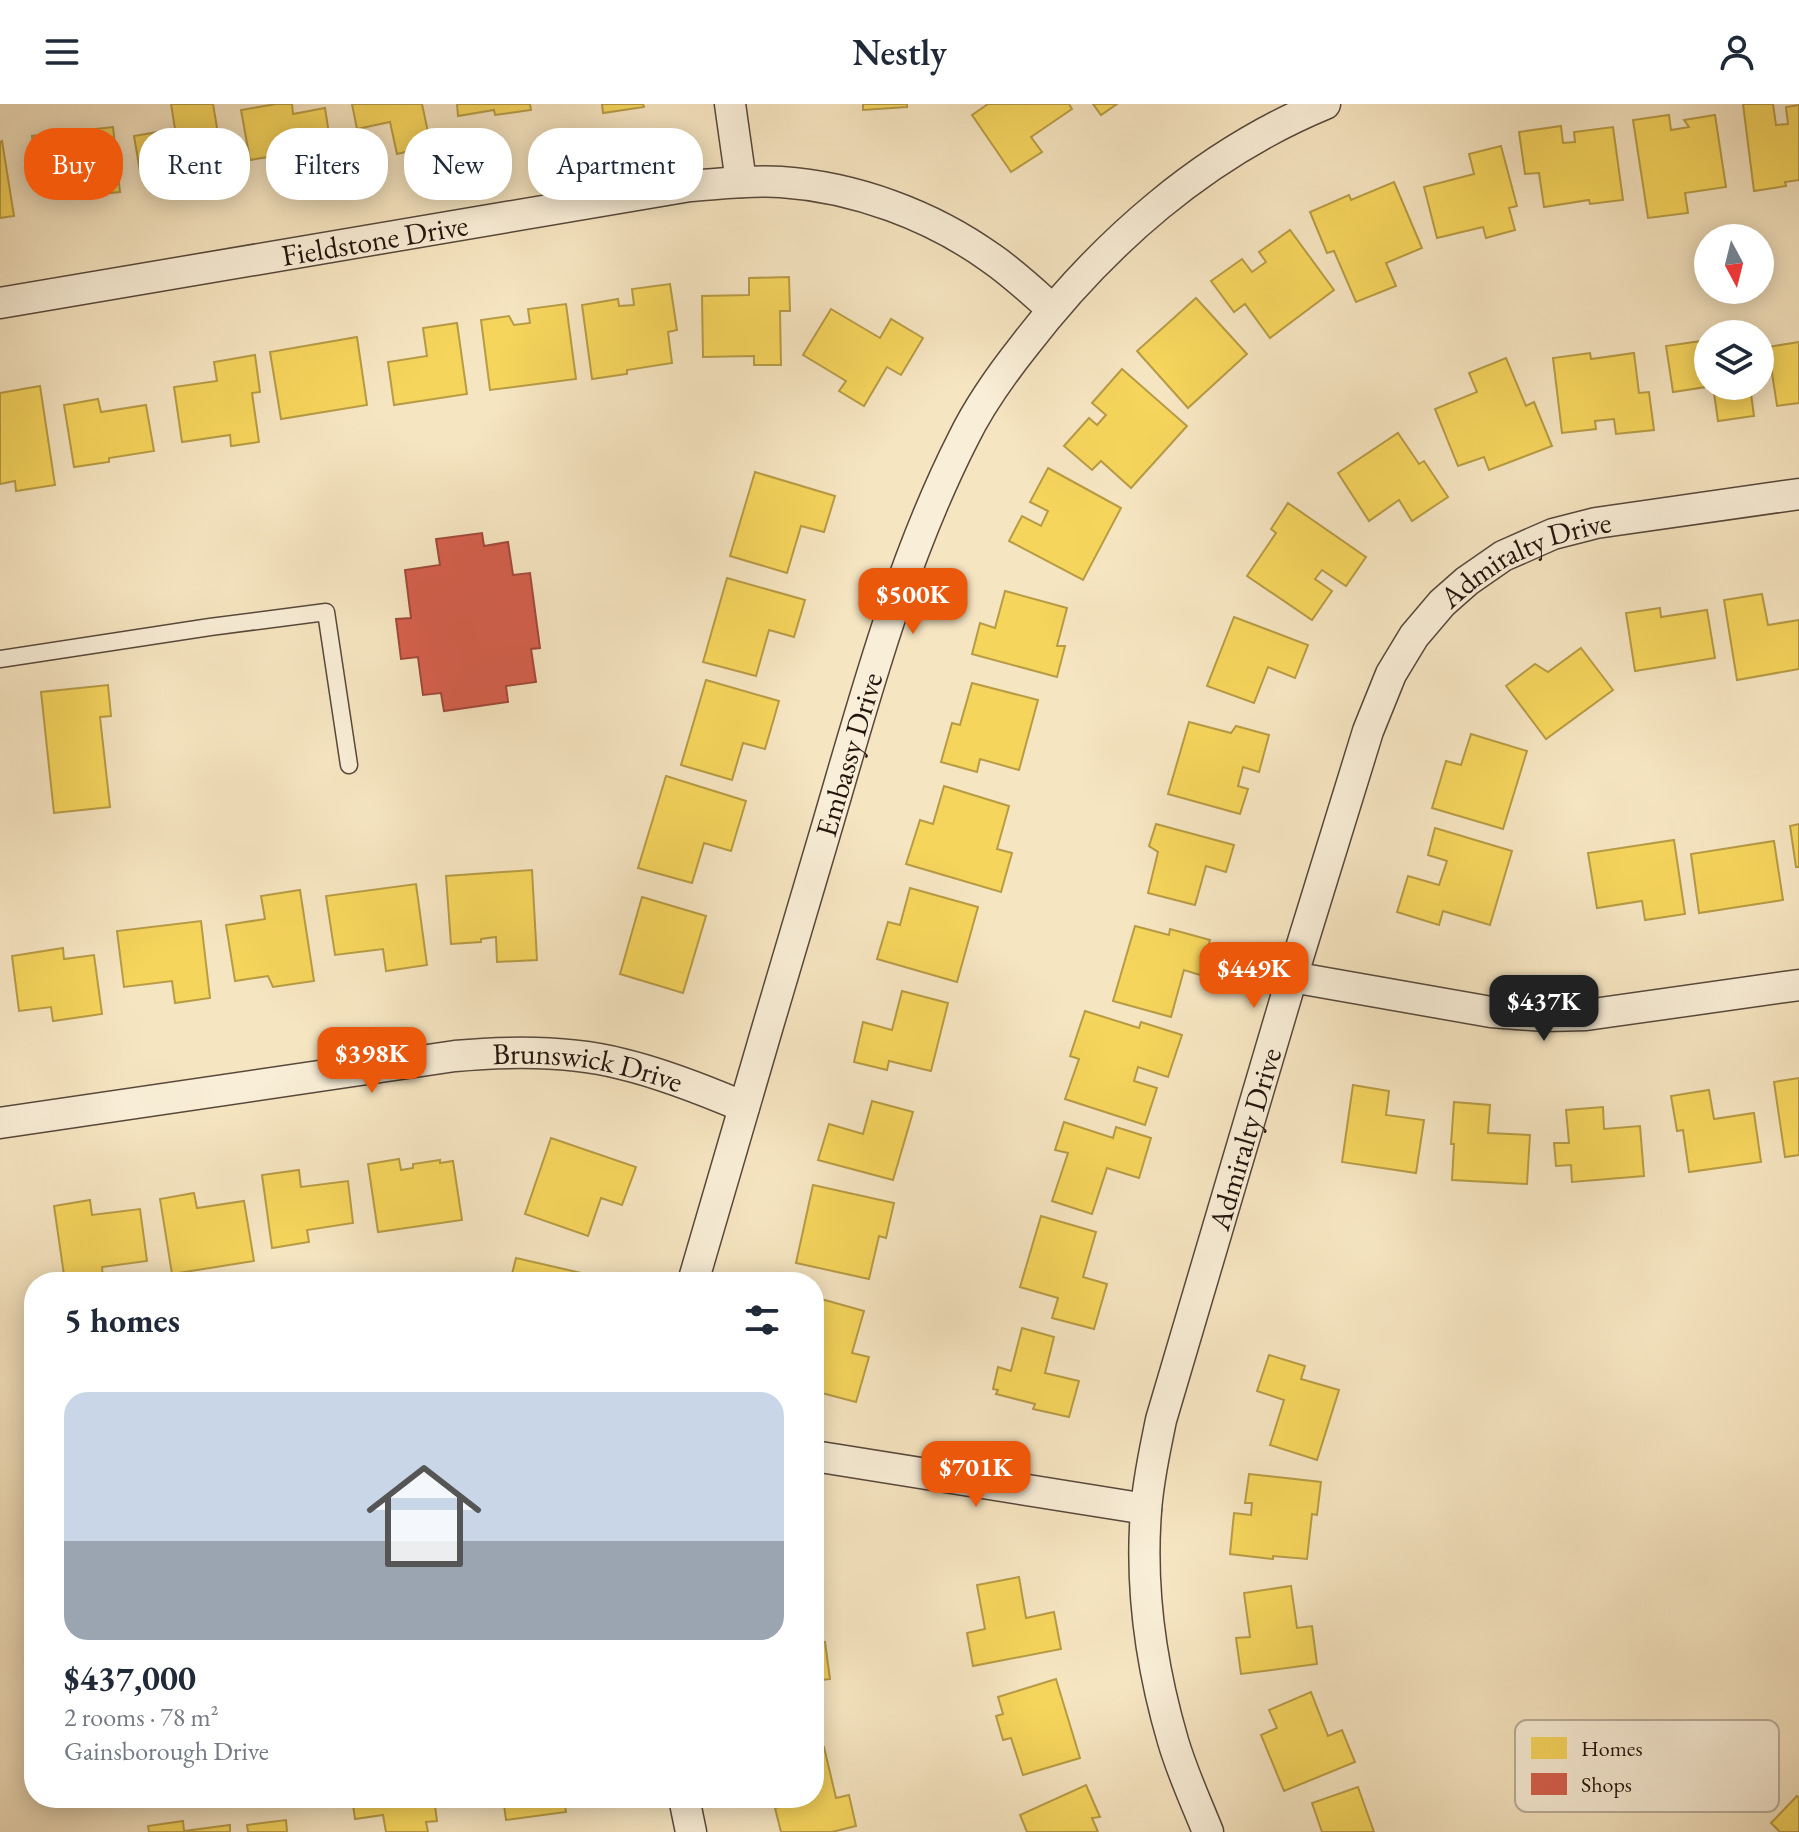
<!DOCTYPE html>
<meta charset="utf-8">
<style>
:root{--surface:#fff;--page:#f6f6f7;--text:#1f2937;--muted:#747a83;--line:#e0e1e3;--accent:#ea580c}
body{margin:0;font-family:"EB Garamond",serif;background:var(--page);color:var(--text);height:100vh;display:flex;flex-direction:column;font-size:30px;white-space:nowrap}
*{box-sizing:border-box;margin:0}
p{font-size:26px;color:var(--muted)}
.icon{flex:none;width:44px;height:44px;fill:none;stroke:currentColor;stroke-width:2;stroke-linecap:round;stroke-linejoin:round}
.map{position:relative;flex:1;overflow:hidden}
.side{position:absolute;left:24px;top:1168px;width:800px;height:536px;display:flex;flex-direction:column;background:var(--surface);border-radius:32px;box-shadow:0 4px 20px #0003}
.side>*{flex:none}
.top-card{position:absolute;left:24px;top:24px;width:800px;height:72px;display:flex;gap:16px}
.needle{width:52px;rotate:173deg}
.tools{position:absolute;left:1694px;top:120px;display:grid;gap:16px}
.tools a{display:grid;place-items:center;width:80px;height:80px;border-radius:50%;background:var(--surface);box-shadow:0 4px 20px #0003;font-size:40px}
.price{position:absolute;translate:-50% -68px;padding:0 18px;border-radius:16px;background:var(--accent);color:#fff;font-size:26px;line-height:52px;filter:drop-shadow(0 2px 4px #0008)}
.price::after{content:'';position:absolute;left:50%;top:48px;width:24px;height:18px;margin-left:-12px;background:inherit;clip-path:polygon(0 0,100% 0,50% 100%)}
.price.active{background:#222;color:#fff}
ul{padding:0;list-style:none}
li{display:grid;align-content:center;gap:16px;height:424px;padding:0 40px}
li+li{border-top:2px solid var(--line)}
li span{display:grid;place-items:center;height:248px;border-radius:24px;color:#555}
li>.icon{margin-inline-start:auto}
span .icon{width:144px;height:144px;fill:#fffc;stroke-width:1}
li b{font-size:34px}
h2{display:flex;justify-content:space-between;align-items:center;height:96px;padding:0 40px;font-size:34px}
.pill{padding:0 28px;border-radius:32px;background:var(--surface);box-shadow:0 4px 20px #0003;font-size:28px;line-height:72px}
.pill.active{background:var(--accent);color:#fff}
header{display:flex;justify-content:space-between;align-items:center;height:104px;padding:0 40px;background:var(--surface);font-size:36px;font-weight:600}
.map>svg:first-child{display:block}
</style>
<header><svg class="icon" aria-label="menu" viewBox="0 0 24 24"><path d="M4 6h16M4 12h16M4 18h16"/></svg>Nestly<svg class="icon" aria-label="person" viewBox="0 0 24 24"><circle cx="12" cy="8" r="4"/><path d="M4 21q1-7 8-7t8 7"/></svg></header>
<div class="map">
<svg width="1799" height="1728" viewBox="0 0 1799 1728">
<rect width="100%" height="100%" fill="#f6e5c1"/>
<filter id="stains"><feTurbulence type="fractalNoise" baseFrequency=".0025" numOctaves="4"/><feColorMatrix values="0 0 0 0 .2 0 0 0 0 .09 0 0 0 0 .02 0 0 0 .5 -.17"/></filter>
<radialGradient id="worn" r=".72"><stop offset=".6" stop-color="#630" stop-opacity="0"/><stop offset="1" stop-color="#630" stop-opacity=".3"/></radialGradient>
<g fill="#f6d55c" stroke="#b79b45" stroke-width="2">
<polygon points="171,0 213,0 225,71 188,78 185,60 140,67 134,32 175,25"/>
<polygon points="276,0 292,0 293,10 325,4 333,56 284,64 281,51 250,56 241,6"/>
<polygon points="352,0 422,0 431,42 397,50 390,18 357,25"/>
<polygon points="457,0 530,0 531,6 495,11 494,6 458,12"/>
<polygon points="602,0 643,0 644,3 603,9"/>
<polygon points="863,0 907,0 907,3 863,6"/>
<polygon points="988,0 1069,0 1072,5 1031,33 1042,48 1011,68 972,11"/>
<polygon points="1093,0 1117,0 1101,11"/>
<polygon points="1743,0 1773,0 1776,21 1788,20 1786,3 1799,1 1799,76 1785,78 1786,82 1754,87"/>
<polygon points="1669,11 1671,26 1689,23 1684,16 1715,11 1726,83 1685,89 1688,109 1648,114 1633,16"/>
<polygon points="1561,22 1563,39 1575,38 1574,28 1613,23 1623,96 1590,100 1589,96 1544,103 1539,69 1525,70 1519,28"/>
<polygon points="113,23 120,88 90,91 88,78 39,84 32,32"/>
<polygon points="2,37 14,112 0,114 0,38"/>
<polygon points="1501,42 1517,102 1509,104 1515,126 1486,134 1483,123 1437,134 1424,83 1474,70 1469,50"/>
<polygon points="1394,78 1422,144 1386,159 1396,182 1356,198 1334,147 1327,149 1310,108 1349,91 1351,96"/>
<polygon points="1290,126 1334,186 1270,234 1245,200 1234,208 1211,177 1242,155 1252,168 1266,158 1259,148"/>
<polygon points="789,173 790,207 780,207 781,261 754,261 754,252 703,253 702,192 749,191 749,174"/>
<polygon points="670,180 677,226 668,228 672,259 627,266 627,270 592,275 582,201 618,195 619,202 634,201 632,185"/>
<polygon points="1196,194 1247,250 1188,304 1137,247"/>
<polygon points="566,200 576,275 490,286 481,216 509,212 514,221 530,219 528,205"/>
<polygon points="831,205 880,234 891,215 923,234 901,271 887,263 864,302 839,287 846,277 803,251"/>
<polygon points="457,219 467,290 394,301 388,258 427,252 423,224"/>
<polygon points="357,233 367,301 281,315 270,248"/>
<polygon points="1708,236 1708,282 1750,282 1754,312 1718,317 1713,282 1673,288 1666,242"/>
<polygon points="1799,238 1799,299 1777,302 1768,243"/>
<polygon points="1590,249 1591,255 1634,249 1639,289 1649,288 1654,326 1616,330 1614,315 1595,317 1596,325 1562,329 1553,254"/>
<polygon points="255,251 260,288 252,289 259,338 231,342 230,331 182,338 174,283 217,277 214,258"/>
<polygon points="1506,254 1526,302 1534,298 1552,342 1489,366 1484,353 1458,362 1435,305 1477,288 1469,269"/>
<polygon points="1122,265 1187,322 1131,384 1101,357 1092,366 1064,342 1089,314 1097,321 1106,311 1092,299"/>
<polygon points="40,282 55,381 16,387 15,377 0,380 0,289"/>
<polygon points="98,295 101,308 146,301 154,347 109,354 109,358 74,363 64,301"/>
<polygon points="1398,329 1419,360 1424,357 1448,393 1412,417 1399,396 1369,417 1338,369"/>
<polygon points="1048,364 1121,404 1083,476 1009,437 1022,412 1041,422 1048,407 1030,398"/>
<polygon points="755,368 835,392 824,428 801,422 787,469 730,452"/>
<polygon points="1288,399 1366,453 1346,482 1322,466 1315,475 1332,487 1312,516 1247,472 1276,429 1271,425"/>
<polygon points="727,474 805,496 794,533 769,526 756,572 703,558"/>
<polygon points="1005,487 1067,504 1057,542 1065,542 1057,573 972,550 980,519 995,524"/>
<polygon points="1762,490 1768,521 1799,516 1799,565 1737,576 1724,496"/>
<polygon points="1660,504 1661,513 1707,506 1715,554 1635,567 1626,509"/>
<polygon points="1234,513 1308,541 1295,574 1268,563 1254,599 1207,582"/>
<polygon points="1581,544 1613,586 1546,635 1506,582 1535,560 1548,568"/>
<polygon points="706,576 779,597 765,645 743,639 732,676 681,661"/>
<polygon points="972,579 1038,596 1019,666 980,655 977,668 941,658 952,619 960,621"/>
<polygon points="108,581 111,612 100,613 110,703 54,709 41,588"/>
<polygon points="1189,618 1231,629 1236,622 1269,631 1259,668 1243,663 1238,682 1248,685 1240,710 1168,690"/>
<polygon points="1471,630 1527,647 1503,725 1432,704 1446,657 1461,661"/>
<polygon points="666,672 746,697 731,747 704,739 692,779 638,764"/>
<polygon points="944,682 1009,702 997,745 1012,749 1001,788 906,760 920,716 933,720"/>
<polygon points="1156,720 1234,741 1226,768 1206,762 1195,801 1148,789 1158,748 1149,742"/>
<polygon points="1799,720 1799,763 1796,763 1790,722"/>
<polygon points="1435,724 1512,747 1490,821 1443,807 1439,821 1397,808 1408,772 1439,781 1447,757 1428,751"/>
<polygon points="1674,736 1685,810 1645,816 1642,797 1597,804 1588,749"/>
<polygon points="1774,737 1783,796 1699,809 1691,750"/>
<polygon points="532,766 537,856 497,858 496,833 481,835 481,838 451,840 446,772"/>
<polygon points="416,780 427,861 386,867 383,845 335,851 326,792"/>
<polygon points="910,784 978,803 957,878 877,855 888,818 900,821"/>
<polygon points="300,786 314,877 273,883 268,872 235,877 226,821 265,815 261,792"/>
<polygon points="642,793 706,812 683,889 620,870"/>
<polygon points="201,817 210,894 175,899 172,877 124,883 117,827"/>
<polygon points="1135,822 1169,831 1170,825 1210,836 1200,871 1184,866 1171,913 1113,897"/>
<polygon points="63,844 64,855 94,851 102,910 53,917 51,903 19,907 12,852"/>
<polygon points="902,887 948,899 931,967 889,957 887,966 854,958 863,918 892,926"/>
<polygon points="1085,907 1139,924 1141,918 1182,931 1168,973 1138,963 1134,977 1157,984 1145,1021 1065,995 1079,955 1070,952"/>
<polygon points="1799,974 1799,1051 1785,1053 1774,978"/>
<polygon points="1353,981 1389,987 1386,1011 1424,1016 1416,1069 1342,1058"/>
<polygon points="1709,986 1714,1015 1754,1009 1761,1058 1689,1068 1683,1026 1677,1027 1671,992"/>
<polygon points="872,997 913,1008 893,1076 818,1056 829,1020 863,1030"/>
<polygon points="1454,998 1490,1001 1488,1029 1530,1031 1527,1080 1452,1076 1454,1040 1451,1040"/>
<polygon points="1603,1003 1604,1025 1640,1022 1644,1072 1572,1078 1571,1061 1556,1062 1554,1039 1569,1039 1566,1006"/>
<polygon points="1064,1018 1113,1034 1116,1023 1151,1034 1139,1074 1107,1064 1092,1110 1052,1097 1068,1049 1055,1046"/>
<polygon points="551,1034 636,1063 622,1101 601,1094 588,1132 525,1110"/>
<polygon points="399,1055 401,1066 413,1064 413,1060 440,1056 440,1059 453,1057 462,1116 378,1128 368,1060"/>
<polygon points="299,1066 301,1083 348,1077 353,1119 307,1126 309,1138 272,1144 262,1071"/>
<polygon points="813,1081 894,1099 886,1134 879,1132 869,1175 796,1159"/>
<polygon points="194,1089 197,1104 244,1097 254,1157 172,1170 160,1095"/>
<polygon points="90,1096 92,1111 140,1105 147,1157 102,1163 103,1174 65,1178 54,1102"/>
<polygon points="1041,1112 1096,1128 1083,1173 1107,1180 1094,1225 1052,1214 1058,1194 1020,1183"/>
<polygon points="516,1154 603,1174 602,1178 510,1178"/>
<polygon points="814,1193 864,1207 852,1249 869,1253 856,1298 814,1287"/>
<polygon points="1022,1224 1054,1233 1045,1269 1079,1277 1069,1313 1033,1305 1035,1300 996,1290 998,1286 993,1285 998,1263 1011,1267"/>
<polygon points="1269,1251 1305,1262 1301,1275 1339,1286 1317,1356 1270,1341 1284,1296 1257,1287"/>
<polygon points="1249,1370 1321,1378 1317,1411 1312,1410 1307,1455 1273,1452 1273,1455 1230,1450 1234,1409 1251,1411 1252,1399 1245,1399"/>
<polygon points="1019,1473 1026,1514 1054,1508 1061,1545 973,1562 967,1529 985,1525 977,1481"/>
<polygon points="1291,1482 1297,1524 1312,1522 1317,1560 1241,1570 1236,1534 1250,1533 1244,1489"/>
<polygon points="819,1484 822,1517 814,1518 814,1485"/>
<polygon points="825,1538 830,1575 814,1577 814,1540"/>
<polygon points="1056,1575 1080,1654 1023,1671 1011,1634 1003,1636 996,1612 1003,1610 998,1593"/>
<polygon points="1311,1588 1328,1632 1342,1626 1355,1658 1284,1687 1261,1631 1277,1624 1269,1606"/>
<polygon points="824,1643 836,1694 849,1691 856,1722 832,1728 781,1728 775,1704 787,1701 785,1694 814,1694 814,1645"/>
<polygon points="1086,1681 1100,1713 1092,1714 1098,1728 1027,1728 1020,1711"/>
<polygon points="1358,1683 1374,1728 1322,1728 1312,1699"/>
<polygon points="1797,1692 1799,1694 1799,1728 1780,1728 1771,1719"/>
<polygon points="352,1694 434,1694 437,1717 426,1718 428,1728 386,1728 383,1711 355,1715"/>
<polygon points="503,1694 564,1694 566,1708 506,1716"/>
<polygon points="286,1716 287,1728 248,1728 247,1721"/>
<polygon points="183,1717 184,1727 230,1721 230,1728 149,1728 148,1722"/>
</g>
<polygon fill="#d6604d" stroke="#a0493a" stroke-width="2" points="482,429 484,442 508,438 513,471 530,469 540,544 531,545 536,578 506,582 508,598 444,607 441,589 423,591 418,553 401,555 396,515 411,514 405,466 440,461 436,435"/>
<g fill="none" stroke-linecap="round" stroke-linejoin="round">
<g stroke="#58483b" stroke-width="19">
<polyline id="service" points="0,555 210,523 326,508 349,661"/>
</g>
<g stroke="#58483b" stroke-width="33">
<g id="minor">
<polyline points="730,0 741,78"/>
<path id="s1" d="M0,199l690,-117c30,-2 60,-6 91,-4 74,5 150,33 210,76 22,15 41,33 61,51"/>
<polyline points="1292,873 1491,908 1545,912 1586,911 1799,881"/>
<path id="s2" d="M0,1019l455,-67c55,-5 113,-6 167,8 42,10 82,26 122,43"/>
<path id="s3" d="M693,1178c43,-147 86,-295 130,-442 40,-135 76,-275 140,-401 16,-33 38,-64 61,-93 79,-103 180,-192 301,-242"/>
<polyline points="814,1352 1146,1405"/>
<polyline points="684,1694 691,1728"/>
<path id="s4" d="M1208,1728c-12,-30 -26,-60 -35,-91 -22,-75 -33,-152 -27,-230 2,-31 9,-61 15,-91l131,-443 76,-246 23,-57 23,-38 28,-33 25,-22 36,-25 50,-22 43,-11 203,-29"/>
</g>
</g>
<use href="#service" stroke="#f9eed7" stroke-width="16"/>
<use href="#minor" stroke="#f9eed7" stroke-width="30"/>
</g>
<g text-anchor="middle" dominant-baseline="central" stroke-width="8" stroke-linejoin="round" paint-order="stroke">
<g font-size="30" fill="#23140e" stroke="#f9eed7">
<text stroke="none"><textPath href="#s1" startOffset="380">Fieldstone Drive</textPath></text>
<text stroke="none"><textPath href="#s4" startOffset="1388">Admiralty Drive</textPath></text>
<text stroke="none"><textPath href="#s3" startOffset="550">Embassy Drive</textPath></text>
<text stroke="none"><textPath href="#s2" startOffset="594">Brunswick Drive</textPath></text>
<text stroke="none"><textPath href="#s4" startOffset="716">Admiralty Drive</textPath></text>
</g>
</g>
<rect x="1515" y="1616" width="264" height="92" rx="12" fill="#f9eed7" stroke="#b9ad9b" stroke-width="2"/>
<rect x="1531" y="1633" width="36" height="22" fill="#f6d55c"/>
<rect x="1531" y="1669" width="36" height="22" fill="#d6604d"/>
<g font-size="22" fill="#23140e">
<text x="1581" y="1652">Homes</text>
<text x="1581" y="1688">Shops</text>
</g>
<rect width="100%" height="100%" filter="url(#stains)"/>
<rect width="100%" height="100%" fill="url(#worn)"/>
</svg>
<div class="tools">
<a><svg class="needle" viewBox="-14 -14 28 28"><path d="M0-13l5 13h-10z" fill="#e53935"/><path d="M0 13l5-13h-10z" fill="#747a83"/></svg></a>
<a><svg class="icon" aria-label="layers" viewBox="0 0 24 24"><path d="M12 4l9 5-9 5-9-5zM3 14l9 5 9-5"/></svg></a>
</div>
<b class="price" style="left:913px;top:532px">$500K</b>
<b class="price" style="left:1254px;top:906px">$449K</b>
<b class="price active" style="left:1544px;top:939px">$437K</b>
<b class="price" style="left:372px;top:991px">$398K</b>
<b class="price" style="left:976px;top:1405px">$701K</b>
<div class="top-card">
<a class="pill active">Buy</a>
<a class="pill">Rent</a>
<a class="pill">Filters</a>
<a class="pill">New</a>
<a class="pill">Apartment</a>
</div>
<section class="side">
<h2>5 homes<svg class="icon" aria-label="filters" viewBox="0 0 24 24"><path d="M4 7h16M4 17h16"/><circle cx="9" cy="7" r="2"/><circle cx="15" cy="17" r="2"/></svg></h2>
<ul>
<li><span style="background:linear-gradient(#c9d6e8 60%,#9aa5b1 0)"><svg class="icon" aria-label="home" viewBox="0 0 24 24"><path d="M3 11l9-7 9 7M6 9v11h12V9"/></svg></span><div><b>$437,000</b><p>2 rooms · 78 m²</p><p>Gainsborough Drive</p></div></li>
</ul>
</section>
</div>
